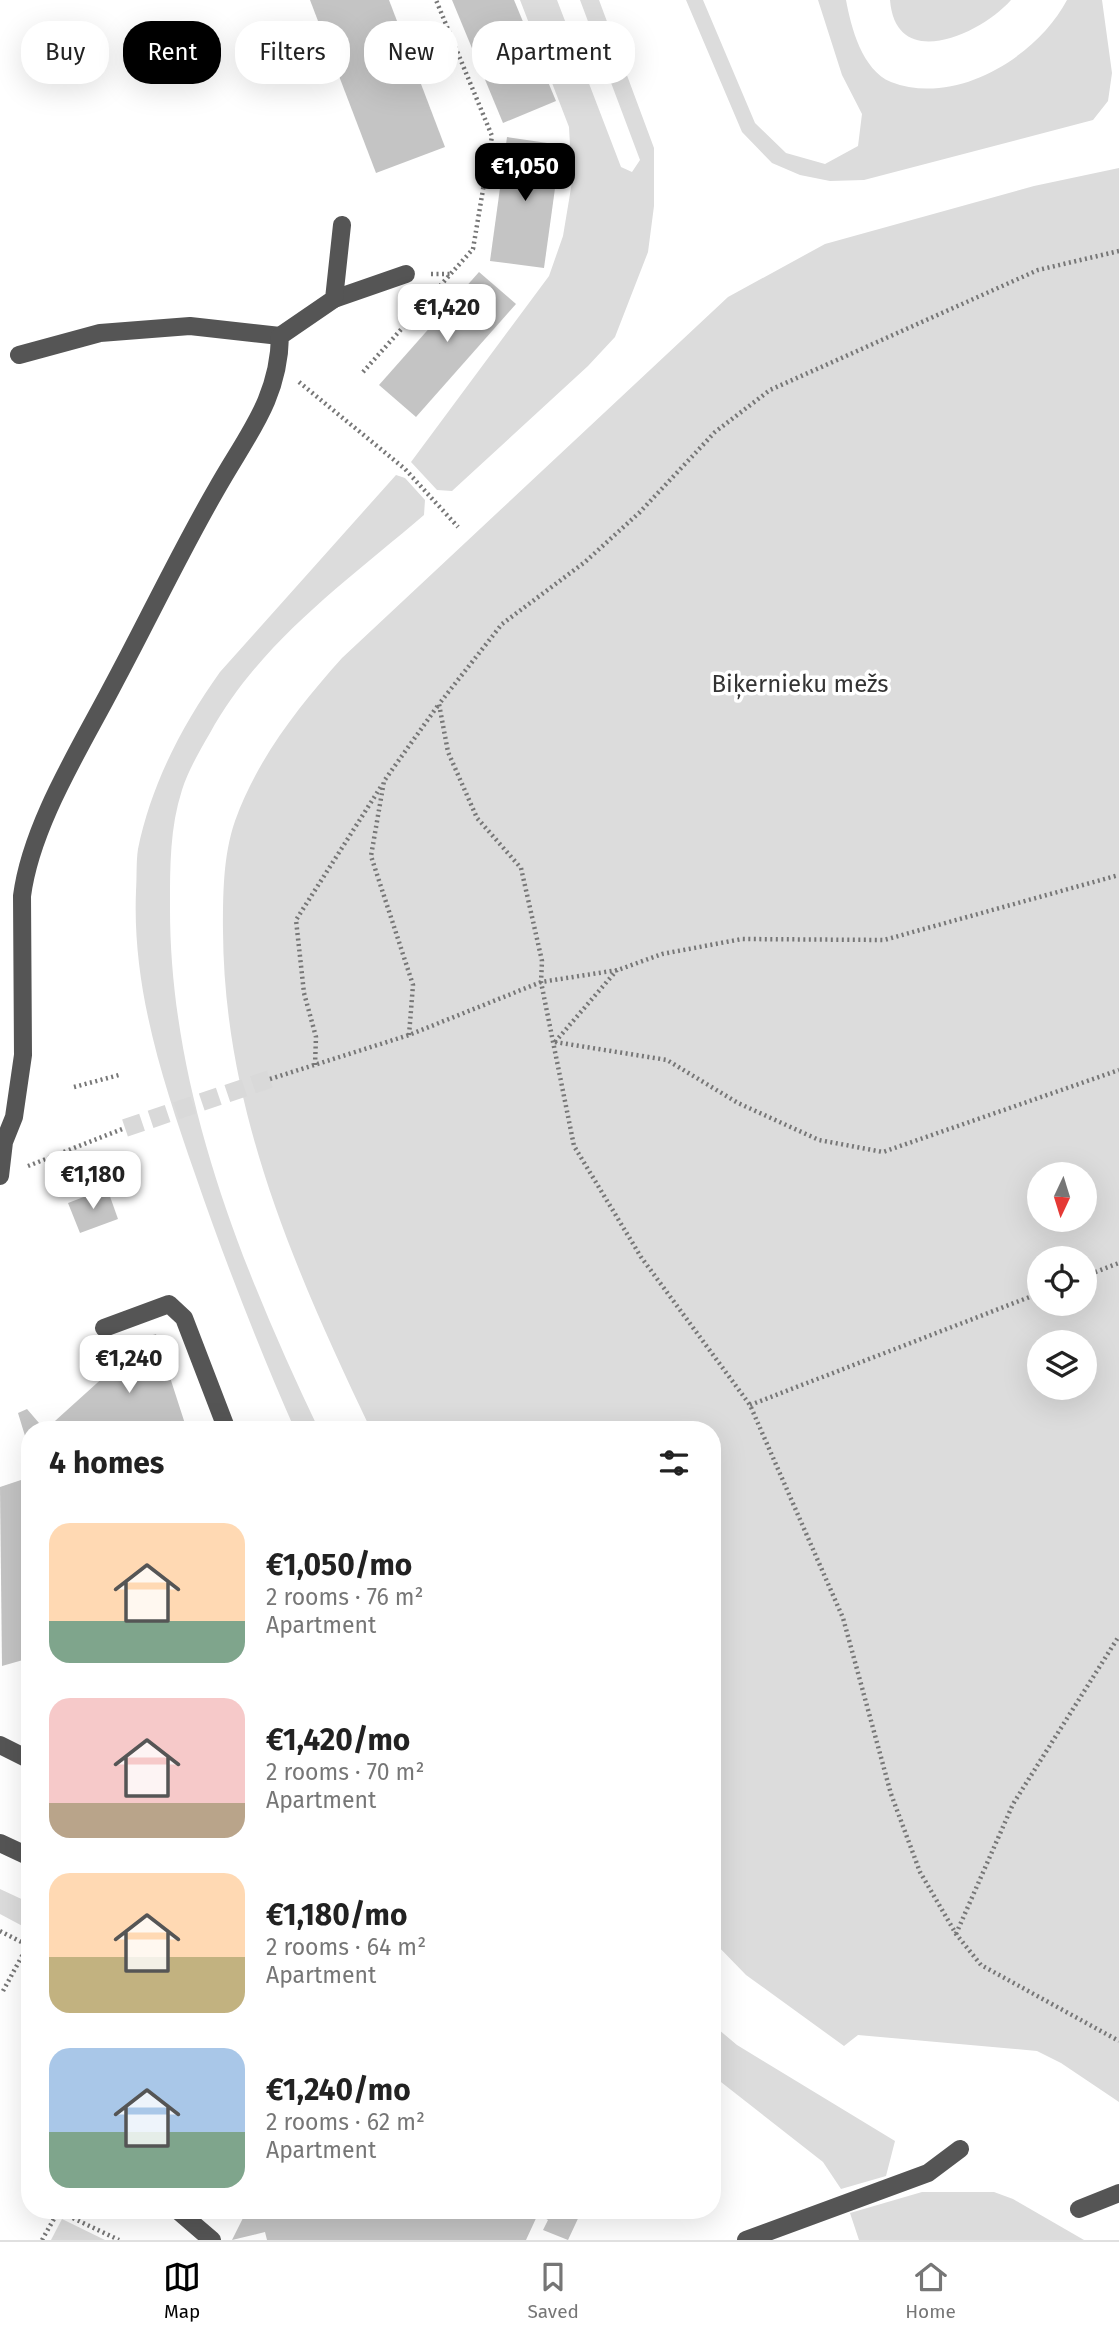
<!DOCTYPE html>
<meta charset="utf-8">
<style>
:root{--surface:#fff;--page:#f2f2f2;--text:#222;--muted:#767676;--line:#e0e0e0;--accent:#000}
body{margin:0;font-family:"Fira Sans",sans-serif;background:var(--page);color:var(--text);height:100vh;display:flex;flex-direction:column;font-size:26px;white-space:nowrap}
*{box-sizing:border-box;margin:0}
p{font-size:23px;color:var(--muted)}
.icon{flex:none;width:38px;height:38px;fill:none;stroke:currentColor;stroke-width:2;stroke-linecap:round;stroke-linejoin:round}
.map{position:relative;flex:1;overflow:hidden}
.details{position:absolute;left:21px;top:1421px;width:700px;height:798px;display:flex;flex-direction:column;background:var(--surface);border-radius:28px;box-shadow:0 7px 28px #0002}
.details>*{flex:none}
.guide{position:absolute;left:21px;top:21px;width:700px;height:63px;display:flex;gap:14px}
.needle{width:46px;rotate:184deg}
.tools{position:absolute;left:1027px;top:1162px;display:grid;gap:14px}
.tools a{display:grid;place-items:center;width:70px;height:70px;border-radius:50%;background:var(--surface);box-shadow:0 7px 28px #0002;font-size:35px}
.price{position:absolute;translate:-50% -60px;padding:0 16px;border-radius:14px;background:#fff;color:#222;font-size:23px;line-height:46px;filter:drop-shadow(0 2px 4px #0008)}
.price::after{content:'';position:absolute;left:50%;top:42px;width:21px;height:16px;margin-left:-10px;background:inherit;clip-path:polygon(0 0,100% 0,50% 100%)}
.price.selected{background:var(--accent);color:#fff}
ul{padding:0;list-style:none}
li{display:flex;align-items:center;gap:21px;height:175px;padding:0 28px}
li span{display:grid;place-items:center;flex:none;width:196px;height:140px;border-radius:21px;color:#555}
li>.icon{margin-inline-start:auto}
span .icon{width:84px;height:84px;fill:#fffc;stroke-width:1}
li b{font-size:30px}
h2{display:flex;justify-content:space-between;align-items:center;height:84px;padding:0 28px;font-size:30px}
.chip{padding:0 24px;border-radius:28px;background:var(--surface);box-shadow:0 7px 28px #0002;font-size:24px;line-height:63px}
.chip.selected{background:var(--accent);color:#fff}
.dock{display:flex;justify-content:space-around;align-items:center;height:98px;border-top:2px solid var(--line);background:var(--surface);font-size:19px;color:var(--muted)}
.dock a{display:grid;justify-items:center;gap:4px}
.dock .selected{color:var(--accent)}
.map>svg:first-child{display:block}
</style>
<div class="map">
<svg width="1119" height="2240" viewBox="0 0 1119 2240">
<rect width="100%" height="100%" fill="#fff"/>
<g fill="#dcdcdc" fill-rule="evenodd">
<polygon points="520,0 557,0 621,167 632,172 640,160 580,0 599,0 654,148 654,206 648,252 615,337 588,366 452,491 437,490 411,462 549,276 563,236 572,182 569,127"/>
<path d="M686,0h17l52,123 31,30 39,11 33,-18 4,-32 -20,-39 -24,-75h28c5,27 16,70 45,82 64,25 146,-25 176,-82h35l10,73 -4,28 -15,19 -229,60 -34,1 -30,-6 -28,-12 -30,-31z"/>
<path d="M890,0h121c-29,33 -115,74 -121,0z"/>
<path d="M1119,168v1934l-58,-39 -24,-12 -179,-16 -14,11 -98,-71 -34,-35v-510h-341c-76,-160 -147,-319 -148,-499 0,-37 0,-75 12,-110 22,-62 64,-115 107,-163l386,-361 97,-53 209,-58zM1040,1174h45v46h-45zM1040,1258h45v46h-45zM1040,1342h45v46h-45z"/>
<path d="M396,475l9,3 20,22 -1,15c-77,66 -164,127 -214,218 -10,17 -22,38 -28,57 -12,37 -12,76 -12,115 -1,183 71,361 149,525h-24c-37,-84 -70,-169 -100,-256 -32,-92 -63,-185 -59,-283 1,-14 0,-29 2,-42 13,-64 44,-124 82,-177z"/>
<polygon points="0,1889 30,1903 30,1930 0,1914"/>
<polygon points="712,2024 737,2045 895,2141 886,2176 841,2189 823,2162 712,2075"/>
<polygon points="922,2192 994,2192 1013,2199 1084,2240 859,2240 850,2213"/>
<polygon points="62,2219 105,2240 51,2240"/>
</g>
<g fill="#c4c4c4">
<polygon points="310,0 389,0 445,147 376,173"/>
<polygon points="452,0 514,0 556,101 503,123"/>
<polygon points="507,137 561,145 544,268 490,261"/>
<polygon points="479,272 516,304 416,417 379,385"/>
<polygon points="107,1188 118,1219 80,1233 68,1203"/>
<polygon points="156,1334 187,1430 45,1430 117,1365 113,1348"/>
<polygon points="27,1409 45,1430 30,1430 29,1449 18,1413"/>
<polygon points="30,1477 30,1658 2,1666 0,1487"/>
<polygon points="247,2210 582,2210 568,2240 543,2230 548,2220 538,2214 526,2240 267,2240 265,2232 232,2240"/>
</g>
<g fill="none" stroke-linecap="round" stroke-linejoin="round">
<polyline stroke="#d9d9d9" stroke-width="18" stroke-dasharray="18 9" stroke-linecap="butt" points="125,1128 270,1079"/>
<g stroke="#777" stroke-width="4.5" stroke-dasharray="2 3.5" stroke-linecap="butt">
<polyline points="1119,251 1038,270 770,390 715,432 640,512 585,562 502,624 439,704 448,752 477,818 521,868 542,961 541,982 574,1146 641,1257 750,1405 843,1618 891,1794 920,1872 956,1934 981,1965 1119,2041"/>
<polyline points="431,274 450,274"/>
<polyline points="363,372 473,249 492,136 436,0"/>
<polyline points="299,382 405,469 458,527"/>
<polyline points="409,1035 413,985 371,856 384,781 439,704"/>
<polyline points="555,1042 667,1060 738,1103 819,1140 883,1152 1119,1070"/>
<polyline points="555,1042 617,970"/>
<polyline points="315,1065 316,1037 304,993 296,920 382,785"/>
<polyline points="270,1079 409,1035 541,982 618,970 662,954 742,939 884,940 1119,875"/>
<polyline points="74,1087 119,1075"/>
<polyline points="28,1166 125,1128"/>
<polyline points="1085,1276 1119,1263"/>
<polyline points="750,1405 1040,1293"/>
<polyline points="0,1931 29,1946"/>
<polyline points="956,1934 1013,1804 1119,1636"/>
<polyline points="3,1991 28,1945"/>
<polyline points="58,2211 119,2240"/>
<polyline points="42,2240 59,2210"/>
</g>
<g stroke="#555" stroke-width="18">
<polyline points="334,299 406,274"/>
<polyline points="19,355 100,333 190,326 280,336"/>
<path d="M0,1176l4,-34 10,-25 9,-62 -1,-159c9,-70 57,-146 90,-209 35,-65 67,-133 104,-197 30,-54 63,-90 64,-154l54,-37 8,-74"/>
<polyline points="104,1328 169,1304 184,1318 227,1430"/>
<polyline points="0,1745 30,1760"/>
<polyline points="0,1843 30,1857"/>
<polyline points="1079,2209 1119,2193"/>
<polyline points="177,2210 212,2240"/>
<polyline points="746,2240 928,2173 960,2149"/>
</g>
</g>
<g text-anchor="middle" dominant-baseline="central" stroke-width="7" stroke-linejoin="round" paint-order="stroke">
<g font-size="24" fill="#333" stroke="#fff">
<text x="800" y="684">Biķernieku mežs</text>
</g>
</g>
</svg>
<div class="tools">
<a><svg class="needle" viewBox="-14 -14 28 28"><path d="M0-13l5 13h-10z" fill="#e53935"/><path d="M0 13l5-13h-10z" fill="#767676"/></svg></a>
<a><svg class="icon" aria-label="locate" viewBox="0 0 24 24"><circle cx="12" cy="12" r="6"/><path d="M12 2v4M12 18v4M2 12h4M18 12h4"/></svg></a>
<a><svg class="icon" aria-label="layers" viewBox="0 0 24 24"><path d="M12 4l9 5-9 5-9-5zM3 14l9 5 9-5"/></svg></a>
</div>
<b class="price selected" style="left:525px;top:203px">€1,050</b>
<b class="price" style="left:447px;top:344px">€1,420</b>
<b class="price" style="left:93px;top:1211px">€1,180</b>
<b class="price" style="left:129px;top:1395px">€1,240</b>
<div class="guide">
<a class="chip">Buy</a>
<a class="chip selected">Rent</a>
<a class="chip">Filters</a>
<a class="chip">New</a>
<a class="chip">Apartment</a>
</div>
<section class="details">
<h2>4 homes<svg class="icon" aria-label="filters" viewBox="0 0 24 24"><path d="M4 7h16M4 17h16"/><circle cx="9" cy="7" r="2"/><circle cx="15" cy="17" r="2"/></svg></h2>
<ul>
<li><span style="background:linear-gradient(#ffd9b3 70%,#7fa58c 0)"><svg class="icon" aria-label="home" viewBox="0 0 24 24"><path d="M3 11l9-7 9 7M6 9v11h12V9"/></svg></span><div><b>€1,050/mo</b><p>2 rooms · 76 m²</p><p>Apartment</p></div></li>
<li><span style="background:linear-gradient(#f6c9c9 75%,#b9a48a 0)"><svg class="icon" aria-label="home" viewBox="0 0 24 24"><path d="M3 11l9-7 9 7M6 9v11h12V9"/></svg></span><div><b>€1,420/mo</b><p>2 rooms · 70 m²</p><p>Apartment</p></div></li>
<li><span style="background:linear-gradient(#ffd9b3 60%,#c2b280 0)"><svg class="icon" aria-label="home" viewBox="0 0 24 24"><path d="M3 11l9-7 9 7M6 9v11h12V9"/></svg></span><div><b>€1,180/mo</b><p>2 rooms · 64 m²</p><p>Apartment</p></div></li>
<li><span style="background:linear-gradient(#a9c7e8 60%,#7fa58c 0)"><svg class="icon" aria-label="home" viewBox="0 0 24 24"><path d="M3 11l9-7 9 7M6 9v11h12V9"/></svg></span><div><b>€1,240/mo</b><p>2 rooms · 62 m²</p><p>Apartment</p></div></li>
</ul>
</section>
</div>
<nav class="dock">
<a class="selected"><svg class="icon" aria-label="map" viewBox="0 0 24 24"><path d="M3 6l6-2 6 2 6-2v14l-6 2-6-2-6 2zM9 4v14M15 6v14"/></svg>Map</a>
<a><svg class="icon" aria-label="saved" viewBox="0 0 24 24"><path d="M7 4h10v16l-5-4-5 4z"/></svg>Saved</a>
<a><svg class="icon" aria-label="home" viewBox="0 0 24 24"><path d="M3 11l9-7 9 7M6 9v11h12V9"/></svg>Home</a>
</nav>
